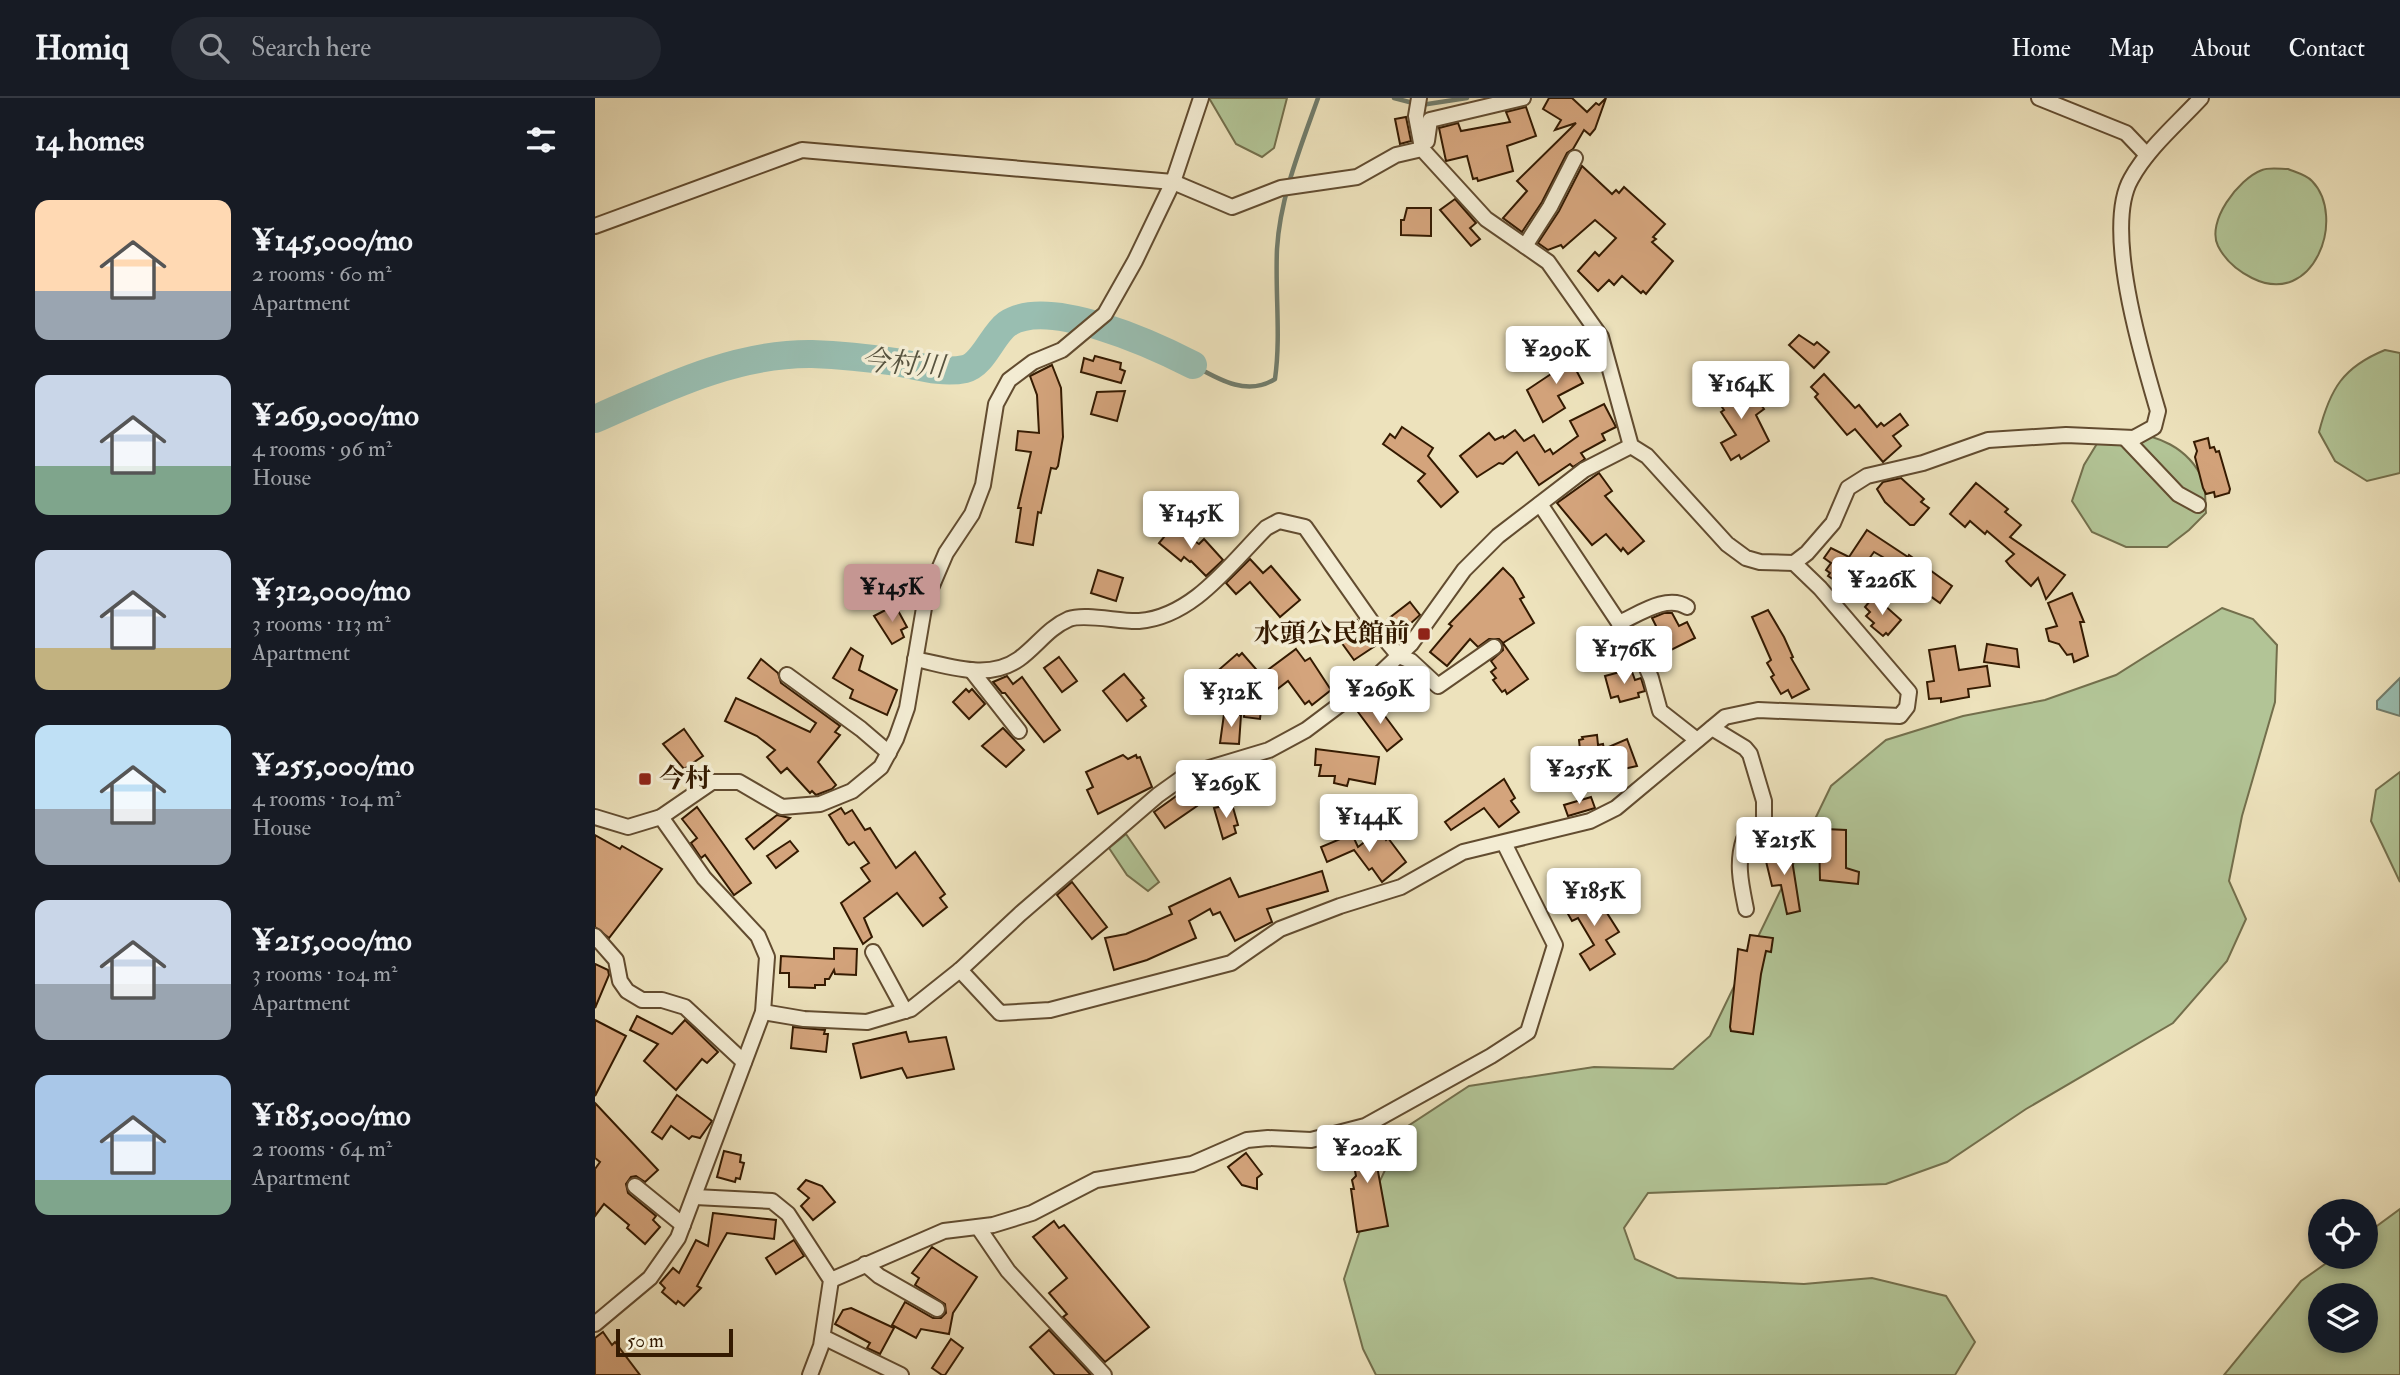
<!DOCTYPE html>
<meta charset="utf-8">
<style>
:root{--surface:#171b24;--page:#242831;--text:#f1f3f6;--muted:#9ea1a6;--line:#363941;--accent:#c59692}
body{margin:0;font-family:"IM FELL Double Pica","Noto Serif JP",serif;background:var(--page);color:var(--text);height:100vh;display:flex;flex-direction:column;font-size:26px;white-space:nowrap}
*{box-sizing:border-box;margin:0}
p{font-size:23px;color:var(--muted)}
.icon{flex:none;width:38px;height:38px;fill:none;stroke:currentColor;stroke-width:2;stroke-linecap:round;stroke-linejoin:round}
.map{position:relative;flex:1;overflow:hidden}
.sheet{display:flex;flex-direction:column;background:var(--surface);width:595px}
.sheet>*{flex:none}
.buttons{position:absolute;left:1713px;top:1101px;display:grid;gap:14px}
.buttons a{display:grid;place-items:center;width:70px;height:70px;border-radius:50%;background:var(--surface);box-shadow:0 4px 10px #0003;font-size:35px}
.scale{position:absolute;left:21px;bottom:18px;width:117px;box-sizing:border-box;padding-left:7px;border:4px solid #341a01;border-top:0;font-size:19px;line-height:24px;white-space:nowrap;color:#341a01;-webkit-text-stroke:5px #f3ecd3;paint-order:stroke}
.price{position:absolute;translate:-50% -60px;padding:0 16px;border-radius:7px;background:#fff;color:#222;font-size:23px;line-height:46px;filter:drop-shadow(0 2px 4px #0008)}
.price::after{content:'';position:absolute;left:50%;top:42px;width:21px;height:16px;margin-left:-10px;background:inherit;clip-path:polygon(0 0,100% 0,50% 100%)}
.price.current{background:var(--accent);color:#111}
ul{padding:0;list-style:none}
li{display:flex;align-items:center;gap:21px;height:175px;padding:0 35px}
li span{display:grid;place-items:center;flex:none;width:196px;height:140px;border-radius:14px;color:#555}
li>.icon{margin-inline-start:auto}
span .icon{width:84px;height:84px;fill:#fffc;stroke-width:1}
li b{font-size:30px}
h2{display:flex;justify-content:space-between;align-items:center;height:84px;padding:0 35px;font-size:30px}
header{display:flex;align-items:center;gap:42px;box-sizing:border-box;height:98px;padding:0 35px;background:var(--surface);border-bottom:2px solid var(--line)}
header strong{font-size:33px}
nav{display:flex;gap:38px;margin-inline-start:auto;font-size:24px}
.search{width:490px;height:63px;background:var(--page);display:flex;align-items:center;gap:18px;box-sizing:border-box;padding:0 24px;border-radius:38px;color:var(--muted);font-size:26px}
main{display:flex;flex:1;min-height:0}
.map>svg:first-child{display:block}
</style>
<header>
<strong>Homiq</strong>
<div class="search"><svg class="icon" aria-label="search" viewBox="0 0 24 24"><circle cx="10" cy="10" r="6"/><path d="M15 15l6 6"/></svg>Search here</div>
<nav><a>Home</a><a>Map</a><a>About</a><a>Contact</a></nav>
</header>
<main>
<section class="sheet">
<h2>14 homes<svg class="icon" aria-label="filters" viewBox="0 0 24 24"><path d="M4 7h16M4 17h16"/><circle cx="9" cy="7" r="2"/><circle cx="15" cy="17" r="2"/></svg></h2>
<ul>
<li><span style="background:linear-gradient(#ffd9b3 65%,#9aa5b1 0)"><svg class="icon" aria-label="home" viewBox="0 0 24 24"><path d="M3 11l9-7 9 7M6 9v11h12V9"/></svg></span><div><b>¥145,000/mo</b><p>2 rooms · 60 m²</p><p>Apartment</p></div></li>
<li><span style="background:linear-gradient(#c9d6e8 65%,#7fa58c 0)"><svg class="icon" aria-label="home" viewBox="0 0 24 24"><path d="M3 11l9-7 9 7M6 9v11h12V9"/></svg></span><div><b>¥269,000/mo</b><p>4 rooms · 96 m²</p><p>House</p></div></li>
<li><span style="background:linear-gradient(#c9d6e8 70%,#c2b280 0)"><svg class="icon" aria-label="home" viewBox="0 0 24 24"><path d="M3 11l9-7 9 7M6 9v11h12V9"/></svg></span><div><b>¥312,000/mo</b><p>3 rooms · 113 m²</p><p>Apartment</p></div></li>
<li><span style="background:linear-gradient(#bfe0f5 60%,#9aa5b1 0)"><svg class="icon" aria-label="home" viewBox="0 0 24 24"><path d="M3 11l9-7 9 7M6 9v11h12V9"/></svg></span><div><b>¥255,000/mo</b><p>4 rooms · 104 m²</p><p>House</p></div></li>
<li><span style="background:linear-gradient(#c9d6e8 60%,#9aa5b1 0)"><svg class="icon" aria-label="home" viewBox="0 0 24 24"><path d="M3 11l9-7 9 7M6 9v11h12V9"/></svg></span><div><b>¥215,000/mo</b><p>3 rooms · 104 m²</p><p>Apartment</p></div></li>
<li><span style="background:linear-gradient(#a9c7e8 75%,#7fa58c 0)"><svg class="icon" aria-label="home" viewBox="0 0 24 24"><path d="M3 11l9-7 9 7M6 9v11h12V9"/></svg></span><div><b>¥185,000/mo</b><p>2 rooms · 64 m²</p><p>Apartment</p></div></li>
</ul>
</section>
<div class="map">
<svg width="1805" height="1277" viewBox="0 0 1805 1277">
<rect width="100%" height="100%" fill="#ede2bc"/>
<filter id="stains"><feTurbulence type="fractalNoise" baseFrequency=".00286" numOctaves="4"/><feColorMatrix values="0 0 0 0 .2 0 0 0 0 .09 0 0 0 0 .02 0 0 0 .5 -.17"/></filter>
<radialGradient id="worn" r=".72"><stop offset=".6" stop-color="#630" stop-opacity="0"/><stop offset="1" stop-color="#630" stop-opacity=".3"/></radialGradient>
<g fill="#b2c496" stroke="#736f4c" stroke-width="2" fill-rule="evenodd">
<polygon points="614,0 692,0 679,50 667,59 641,46"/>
<path d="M1693,71c7,3 19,6 24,12 35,36 2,128 -60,97 -14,-7 -26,-16 -34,-32 -12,-24 20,-67 44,-76 7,-3 19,-1 26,-1z"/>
<path d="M1790,252l15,3v120l-33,8 -32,-20 -16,-29c11,-43 24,-65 66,-82z"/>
<path d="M1529,332c33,6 64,16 79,50 3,9 2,23 3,33l-17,17 -22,17h-41l-34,-15 -20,-31 12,-36 14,-23z"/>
<polygon points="1627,510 1658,521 1682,547 1680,604 1647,718 1634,783 1651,821 1632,863 1578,925 1431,1011 1352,1064 1291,1086 1053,1095 1029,1130 1040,1161 1082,1180 1209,1186 1277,1180 1351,1198 1380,1244 1360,1277 781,1277 768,1251 749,1181 773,1108 810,1030 874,988 999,969 1078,971 1115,938 1236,688 1291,642 1368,618 1450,602 1521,577"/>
<polygon points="1805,674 1805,784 1776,723 1781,692"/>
<polygon points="531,736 564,784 553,793 532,777 514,750"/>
<path d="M1805,1111v166h-176l77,-94 34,-24 31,-1v-22zM1726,1197h45v45h-45z"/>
</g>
<polygon fill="#99beb1" stroke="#717c6b" stroke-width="2" points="1805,580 1805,618 1782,611 1782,603"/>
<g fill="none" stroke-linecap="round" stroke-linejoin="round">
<g stroke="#717c6b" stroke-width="4.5">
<polyline points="799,0 826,7 872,0"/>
<path d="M598,267c25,14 54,32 82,14 6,-43 0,-86 2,-130 3,-52 24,-103 41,-151"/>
</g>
<path stroke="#99beb1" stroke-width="28" d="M0,321c68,-30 140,-66 217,-65 27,1 57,4 84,8 22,4 46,12 69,7 18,-4 27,-34 42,-45 41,-28 147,21 186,41"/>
</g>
<g fill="#d4a47c" stroke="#341a01" stroke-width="2">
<polygon points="954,0 977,0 992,14 1001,5 1004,7 1011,0 1000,31 995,37 989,32 978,51 972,55 947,104 927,134 908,120 932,93 922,83 981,25 960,32 966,22 948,11"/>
<polygon points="931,9 941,38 912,48 918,73 883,83 882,80 878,81 872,58 851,63 844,30 863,25 866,33 915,24 911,14"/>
<polygon points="811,19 816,43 805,46 800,21"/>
<polygon points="987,68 1017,96 1021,92 1024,95 1029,89 1070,126 1058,139 1061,141 1057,144 1078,163 1051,196 1048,193 1046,195 1027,178 1019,187 1014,182 1003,193 983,173 1000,154 1004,158 1021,140 1000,122 968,150 966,147 953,152 943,145 964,113"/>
<polygon points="860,101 881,125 875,130 885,141 876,148 845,112"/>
<polygon points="812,110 836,110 836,138 806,137 806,122 809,122"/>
<polygon points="1204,237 1219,247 1222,244 1234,254 1219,270 1194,247"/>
<polygon points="983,253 989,266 980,270 988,285 963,298 970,310 948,324 932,292 959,274 956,267"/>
<polygon points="500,258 526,265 525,271 530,273 526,285 486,274 489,260 498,263"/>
<polygon points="457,267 466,290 468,339 463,368 461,371 456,370 446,415 443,414 438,447 421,444 426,410 423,410 436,354 421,352 423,333 444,335 442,297 435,278"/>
<polygon points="1229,276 1260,310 1264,307 1282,329 1286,325 1289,328 1305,316 1313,327 1298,338 1306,348 1288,364 1260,331 1252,337 1220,299 1223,296 1216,289"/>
<polygon points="1137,283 1144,292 1149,289 1158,302 1161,300 1169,311 1161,317 1174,343 1146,361 1144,357 1136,362 1126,345 1141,337 1126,314 1129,312 1118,296"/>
<polygon points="530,293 522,323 496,316 502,294"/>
<polygon points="1009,306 1021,329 1007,336 1010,342 986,355 990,361 978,369 975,366 944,387 922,354 908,366 904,365 882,379 865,358 894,335 900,342 908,338 909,340 920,332 929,343 939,337 950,354 955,351 958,356 983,338 975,323"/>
<polygon points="807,329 838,350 833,358 863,394 846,409 823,383 830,376 788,346 795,336 800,340"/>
<polygon points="1613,340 1615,350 1619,349 1621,354 1624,353 1635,391 1634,395 1620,399 1619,394 1611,396 1608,390 1600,359 1602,353 1599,344"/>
<polygon points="1004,375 1017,393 1010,398 1049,443 1033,456 1028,450 1026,453 1011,436 997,447 962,405"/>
<polygon points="1306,380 1329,401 1326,404 1334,410 1319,427 1315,427 1290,404 1282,391 1288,384"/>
<polygon points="1381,385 1413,411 1410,414 1426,427 1415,439 1470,477 1451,501 1443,480 1436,488 1415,468 1411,463 1419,456 1392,433 1390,436 1375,423 1370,429 1355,416"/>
<polygon points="578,428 604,446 609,441 628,462 611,478 596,463 595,464 589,459 586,463 564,445"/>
<polygon points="1272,432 1313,459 1314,457 1357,488 1345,505 1317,485 1322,479 1279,454 1254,488 1250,489 1233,478 1235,475 1231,472 1236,465 1229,460 1236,450 1254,459"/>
<polygon points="655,461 668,475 676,468 705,502 685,519 655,484 641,496 631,485"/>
<polygon points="908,470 918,480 929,499 925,501 939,525 908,545 933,581 912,596 910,592 907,594 898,582 901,580 896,574 901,570 896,563 908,552 907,544 904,541 894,541 883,549 875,541 852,568 835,554 857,528 854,526"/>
<polygon points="503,472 528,480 521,503 496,495"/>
<polygon points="1477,495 1489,524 1485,524 1493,558 1479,564 1477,556 1472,557 1464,546 1454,543 1451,531 1462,528 1453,505"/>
<polygon points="1279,498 1306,522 1293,537 1291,535 1288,538 1276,528 1279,525 1271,518 1275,514 1270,509"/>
<polygon points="815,504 825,517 804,536 793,521"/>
<polygon points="300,507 312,529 306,532 309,539 297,546 279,518"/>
<polygon points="1173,512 1189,539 1198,559 1196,560 1214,591 1197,600 1193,592 1186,596 1176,579 1179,577 1172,565 1176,562 1157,519"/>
<polygon points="1069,515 1077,515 1084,528 1092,524 1100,540 1070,555 1061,536 1064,534 1057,520"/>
<polygon points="762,522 780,548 759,562 741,537"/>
<polygon points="1392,546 1422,551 1424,569 1389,564"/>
<polygon points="1360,548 1364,572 1392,568 1395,588 1373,591 1374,599 1346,604 1346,600 1334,601 1332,584 1339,583 1334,552"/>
<polygon points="256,550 268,558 264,572 302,592 292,617 255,600 258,592 238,580"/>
<polygon points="701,551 710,563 715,560 736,592 717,607 714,603 710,606 693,583 667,603 665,621 649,619 651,600 637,584 629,587 619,576 642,556 644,558 647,555 666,577"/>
<polygon points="464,559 482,583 467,594 449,570"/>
<polygon points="166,561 183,575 186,585 245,628 240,634 245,637 223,664 241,687 237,691 221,697 217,693 215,695 192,670 186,675 172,659 180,652 162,638 130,623 141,600 215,634 221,625 153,580"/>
<polygon points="1036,571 1040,582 1046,580 1050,593 1043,595 1044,599 1025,604 1023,598 1016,600 1010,578"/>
<polygon points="529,576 549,600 546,602 551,608 532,623 508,593"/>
<polygon points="412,578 418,586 427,579 465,632 449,644 410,595 407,595 398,584"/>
<polygon points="371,591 374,594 377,591 390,606 374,621 358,604"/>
<polygon points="778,602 807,641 792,653 763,614"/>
<polygon points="629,616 646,617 644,646 625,645"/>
<polygon points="408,630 429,652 411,669 387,648"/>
<polygon points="89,631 108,658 89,671 68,646"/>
<polygon points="1002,637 1003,647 1008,646 1009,651 1032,641 1042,668 993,679 963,682 964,685 952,687 951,683 942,684 941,675 964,670 963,654 985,652 984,642 988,641 987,639"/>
<polygon points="721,651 784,659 780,686 754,681 752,688 739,685 740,678 724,678 726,667 720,667"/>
<polygon points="528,657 533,661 541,657 542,660 545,659 557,689 503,716 492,692 498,689 491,674"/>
<polygon points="909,681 920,700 916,703 924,714 904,729 889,710 856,732 850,724"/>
<polygon points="587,694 592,694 602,708 570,730 559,714"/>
<polygon points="996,699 1000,710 973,718 969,707"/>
<polygon points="637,706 643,727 639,728 641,735 628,741 619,710"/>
<polygon points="102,709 156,785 139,797 110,757 106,760 96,745 102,740 87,721"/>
<polygon points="246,710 250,716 257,712 270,732 275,730 301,770 320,754 350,796 345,800 352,809 328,828 302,795 269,820 277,839 268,846 246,805 275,783 266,770 274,765 259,744 254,747 252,745 234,717"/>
<polygon points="182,717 195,720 159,751 151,741"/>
<polygon points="1230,731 1251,732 1251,770 1264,774 1263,786 1225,782 1224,736 1230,736"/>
<polygon points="784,733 791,742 793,740 811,764 787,784 777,770 774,772 759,752 732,764 726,749 757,736 763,749"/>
<polygon points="0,737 25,751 27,748 67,771 14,840 0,829"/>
<polygon points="195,743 203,753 181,770 172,758"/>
<polygon points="1195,749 1205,813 1192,816 1186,787 1177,788 1169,755"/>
<polygon points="727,773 733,793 672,811 677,824 640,843 625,814 618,817 615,811 594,823 601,840 552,862 519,872 510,840 531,836 577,816 574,809 612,791 635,780 644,799"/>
<polygon points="477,784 512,829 497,841 462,797"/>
<polygon points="998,793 1024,834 1011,842 1020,856 995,872 985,856 999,847 983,820 977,823 969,809"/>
<polygon points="1155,837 1178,840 1176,854 1171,853 1166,876 1158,936 1136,933 1135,929 1143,851 1152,853"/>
<polygon points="239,850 262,851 261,877 240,876 239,872 234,881 230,881 230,887 220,887 220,890 194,889 194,875 185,875 186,858 239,861"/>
<polygon points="0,866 13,872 14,877 0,910"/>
<polygon points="42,918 77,936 90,922 123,954 112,965 107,961 81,992 49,963 63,946 35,932"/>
<polygon points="0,922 31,938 0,998"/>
<polygon points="198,929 230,932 229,936 233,936 231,954 196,950"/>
<polygon points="311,934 314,944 351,939 359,971 312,980 307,970 266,980 258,946"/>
<polygon points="82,997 117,1023 105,1040 97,1038 94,1041 76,1028 67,1041 57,1034"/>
<polygon points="0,1005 63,1072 50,1084 41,1078 36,1079 31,1086 33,1095 61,1118 58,1122 65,1129 50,1146 32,1130 34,1127 9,1106 0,1118 0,1071 5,1064 0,1060"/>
<polygon points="777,1035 785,1068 782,1068 793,1128 762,1134 756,1091 759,1091 757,1082 761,1078 754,1042"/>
<polygon points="129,1053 146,1057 145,1064 149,1065 145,1081 141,1080 140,1084 122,1079"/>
<polygon points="651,1055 667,1076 662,1080 662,1091 647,1087 633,1069"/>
<polygon points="211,1082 227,1088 240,1104 218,1122 206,1108 214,1100 203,1091"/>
<polygon points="118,1115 181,1122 179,1141 132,1135 102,1188 106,1190 89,1208 83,1203 81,1206 67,1194 70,1190 65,1185 78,1170 84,1175 101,1142 113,1148"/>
<polygon points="459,1123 464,1130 469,1127 554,1229 510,1264 468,1219 472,1216 454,1195 472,1180 438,1139"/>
<polygon points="199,1142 209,1158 181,1176 171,1160"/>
<polygon points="337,1149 382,1179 358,1215 354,1236 326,1231 321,1240 297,1227 310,1204 338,1220 346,1220 351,1215 350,1206 320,1187 324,1180 317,1175"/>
<polygon points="256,1210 299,1230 285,1256 272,1250 275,1245 240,1226 248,1212"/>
<polygon points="454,1232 496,1277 460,1277 435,1249"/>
<polygon points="8,1234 17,1247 20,1244 45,1277 0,1277 0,1240"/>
<polygon points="356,1241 368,1250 350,1277 347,1277 337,1270"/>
</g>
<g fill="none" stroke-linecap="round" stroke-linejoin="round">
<g stroke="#624c30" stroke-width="18">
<g id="street">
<polyline points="824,0 821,18 827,50"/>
<polyline points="1444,0 1531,35 1552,57"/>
<polyline points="826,44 832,43 835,22 928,0"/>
<path d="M0,128l207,-76 371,32 59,25 49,-19 76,-11 39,-22 26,-6 64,70 62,43 53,75 30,109 16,10 80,88 19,14 14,4 34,1 13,-10 26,-30 15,-35 19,-12 56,-13 65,-23 78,-5 68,3 20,-11 4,-16c-16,-54 -55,-183 -27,-232 17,-31 46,-55 70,-81"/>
<polyline points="930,148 955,109 980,60"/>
<polyline points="1530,340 1583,396 1603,407"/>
<polyline points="945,406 1048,561 1056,580 1065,613 1102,642"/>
<path d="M1024,525c20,-9 48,-29 68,-16"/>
<path d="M320,561c35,7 73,22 104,0 18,-13 29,-31 50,-40 16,-6 51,3 70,2 54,-4 91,-57 127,-93l13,-7 26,6 73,104 21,25 12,5 27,25 56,-39"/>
<polyline points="376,572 424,633"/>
<polyline points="192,577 266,631 294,655"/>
<path d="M1117,630l33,20 5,6 14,47v26l-20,12c-8,24 -3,45 2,70"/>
<polyline points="0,719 33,729 66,719 117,684 144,684 187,709 225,706 257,693 286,669 301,641 312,610 330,504 351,455 377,416 388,387 401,306 414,282 438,264 467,252 510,216 540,163 578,84 606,0"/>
<polyline points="0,838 21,862 25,883 32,893 47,902 67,902 90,909 149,964"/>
<polyline points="278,854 310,913"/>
<polyline points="365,872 405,915 455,912 636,865 685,831 745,808 806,789 868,754 995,723 1021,710 1130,619 1163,612 1305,618 1312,609 1314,594 1225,490 1199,465"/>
<polyline points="168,914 209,921 272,924 316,911 365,872 425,816 563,697 591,677 674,652 711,632 779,581 816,546 869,472 903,438 989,372 1036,348"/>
<polyline points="40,1088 88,1127"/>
<polyline points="100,1099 177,1103 193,1116 236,1182 226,1248 215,1277"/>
<polyline points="383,1129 413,1173 509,1277"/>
<polyline points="270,1166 284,1178 342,1211"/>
<polyline points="236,1182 349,1133 398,1127 437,1115 501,1082 597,1066 652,1042 673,1040 716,1042 770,1028 896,958 933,934 960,847 909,745"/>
<polyline points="0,1226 55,1180 83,1140 168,914 172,859 163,838 109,780 66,719"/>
<polyline points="228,1239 306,1277"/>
</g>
</g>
<use href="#street" stroke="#f3ecd3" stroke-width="14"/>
</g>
<g fill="#8f2418" stroke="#f3ecd3" stroke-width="2.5">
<rect x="822" y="529" width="14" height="14" rx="3.5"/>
<rect x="43" y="674" width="14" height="14" rx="3.5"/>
</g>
<g text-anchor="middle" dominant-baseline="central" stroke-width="7" stroke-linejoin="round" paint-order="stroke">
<g font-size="26" font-weight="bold" fill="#341a01" stroke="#f3ecd3" text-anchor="end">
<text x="815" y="536">水頭公民館前</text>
<text x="64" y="681" text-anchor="start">今村</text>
</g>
<g font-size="28" font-style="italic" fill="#57533f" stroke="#f3ecd3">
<text transform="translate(308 266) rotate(5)">今村川</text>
</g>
</g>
<rect width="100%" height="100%" filter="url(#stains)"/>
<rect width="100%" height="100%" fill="url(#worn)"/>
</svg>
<div class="buttons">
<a><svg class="icon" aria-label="locate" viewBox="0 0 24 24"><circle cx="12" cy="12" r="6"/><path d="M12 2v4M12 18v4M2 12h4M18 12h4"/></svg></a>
<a><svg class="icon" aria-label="layers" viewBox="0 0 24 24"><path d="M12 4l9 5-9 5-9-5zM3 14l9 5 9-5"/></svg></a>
</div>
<div class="scale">50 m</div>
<b class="price" style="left:961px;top:288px">¥290K</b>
<b class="price" style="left:1146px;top:323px">¥164K</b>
<b class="price" style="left:596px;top:453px">¥145K</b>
<b class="price" style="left:1287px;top:519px">¥226K</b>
<b class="price current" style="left:297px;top:526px">¥145K</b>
<b class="price" style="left:1029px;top:588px">¥176K</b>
<b class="price" style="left:785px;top:628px">¥269K</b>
<b class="price" style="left:636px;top:631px">¥312K</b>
<b class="price" style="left:984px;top:708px">¥255K</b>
<b class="price" style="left:631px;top:722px">¥269K</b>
<b class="price" style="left:774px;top:756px">¥144K</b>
<b class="price" style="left:1189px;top:779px">¥215K</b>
<b class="price" style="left:999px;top:830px">¥185K</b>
<b class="price" style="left:772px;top:1087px">¥202K</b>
</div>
</main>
